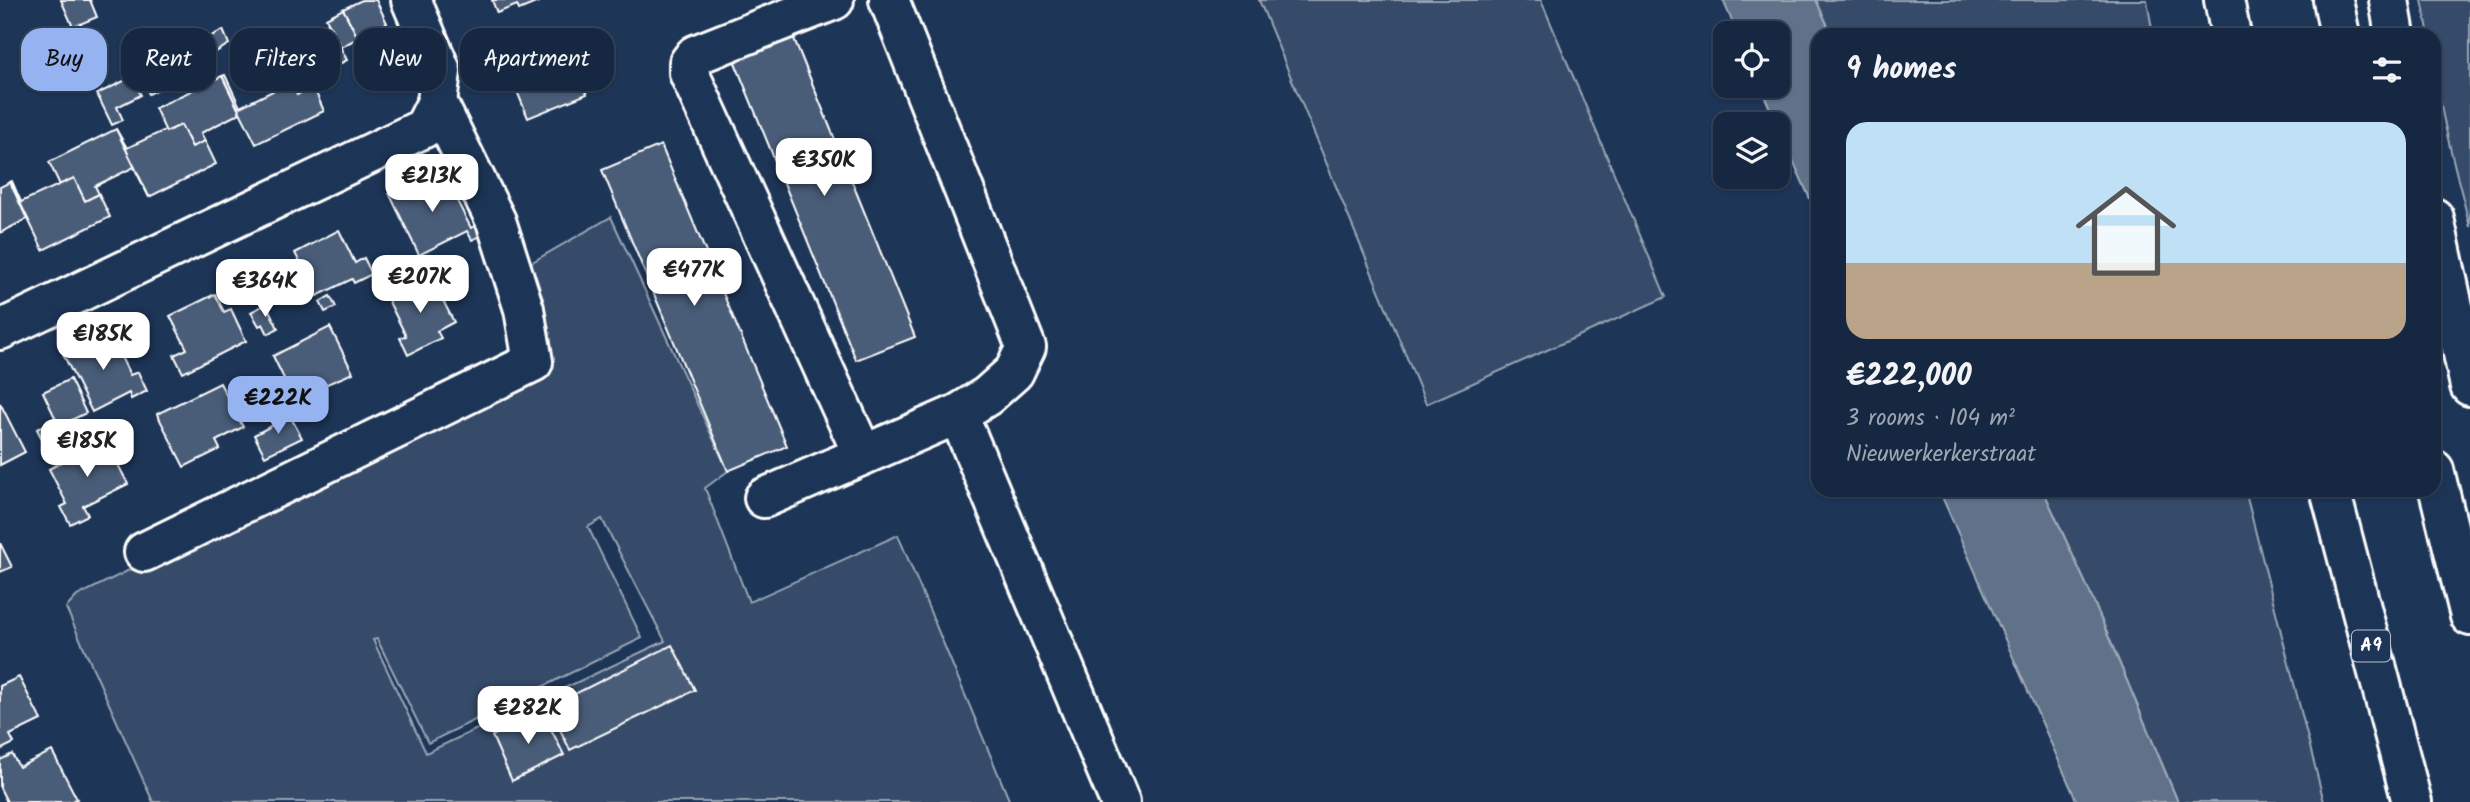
<!DOCTYPE html>
<meta charset="utf-8">
<style>
:root{--surface:#162841;--page:#23344c;--text:#f1f3f6;--muted:#9ea6b1;--line:#35445a;--accent:#95b2f1}
body{margin:0;font-family:Kalam,sans-serif;background:var(--page);color:var(--text);height:100vh;display:flex;flex-direction:column;font-size:26px;white-space:nowrap}
*{box-sizing:border-box;margin:0}
p{font-size:23px;color:var(--muted)}
.icon{flex:none;width:38px;height:38px;fill:none;stroke:currentColor;stroke-width:2;stroke-linecap:round;stroke-linejoin:round}
.map{position:relative;flex:1;overflow:hidden}
.sheet{position:absolute;left:1811px;top:28px;width:630px;height:469px;display:flex;flex-direction:column;background:var(--surface);border-radius:21px;box-shadow:0 2px 5px #0004,0 0 0 2px var(--line)}
.sheet>*{flex:none}
.banner{position:absolute;left:21px;top:28px;width:665px;height:63px;display:flex;gap:14px}
.tools{position:absolute;left:1713px;top:21px;display:grid;gap:14px}
.tools a{display:grid;place-items:center;width:77px;height:77px;border-radius:14px;background:var(--surface);box-shadow:0 2px 5px #0004,0 0 0 2px var(--line);font-size:35px}
.price{position:absolute;translate:-50% -60px;padding:0 16px;border-radius:14px;background:#fff;color:#222;font-size:23px;line-height:46px;filter:drop-shadow(0 2px 4px #0008)}
.price::after{content:'';position:absolute;left:50%;top:42px;width:21px;height:16px;margin-left:-10px;background:inherit;clip-path:polygon(0 0,100% 0,50% 100%)}
.price.active{background:var(--accent);color:#111}
ul{padding:0;list-style:none}
li{display:grid;align-content:center;gap:14px;height:371px;padding:0 35px}
li+li{border-top:2px solid var(--line)}
li span{display:grid;place-items:center;height:217px;border-radius:21px;color:#555}
li>.icon{margin-inline-start:auto}
span .icon{width:126px;height:126px;fill:#fffc;stroke-width:1}
li b{font-size:30px}
h2{display:flex;justify-content:space-between;align-items:center;height:84px;padding:0 35px;font-size:30px}
.chip{padding:0 24px;border-radius:21px;background:var(--surface);box-shadow:0 2px 5px #0004,0 0 0 2px var(--line);font-size:24px;line-height:63px}
.chip.active{background:var(--accent);color:#111}
.map>svg:first-child{display:block}
</style>
<div class="map">
<svg width="2470" height="802" viewBox="0 0 2470 802">
<rect width="100%" height="100%" fill="#1d3557"/>
<filter id="ink" filterUnits="userSpaceOnUse"><feTurbulence type="fractalNoise" baseFrequency=".0143" numOctaves="2"/><feDisplacementMap in="SourceGraphic" scale="14" xChannelSelector="R" yChannelSelector="G"/><feConvolveMatrix kernelMatrix="1 2 1 2 8 2 1 2 1" color-interpolation-filters="sRGB"/></filter>
<g filter="url(#ink)">
<g fill="#364b69" stroke="#9aa5b4" stroke-width="2" fill-rule="evenodd">
<polygon points="1259,0 1541,0 1666,297 1426,404"/>
<polygon points="1816,0 2147,0 2153,35 1832,35"/>
<path d="M2422,0h48v227c-15,-63 -36,-127 -36,-192h-5z"/>
<path d="M611,217l117,254 -23,17 44,114 149,-67 112,267h-857l-87,-194 11,-12 436,-217 7,-110zM602,519l63,122 -239,112 -53,-113 4,-1 51,104 214,-105 -54,-111z"/>
<polygon points="2043,490 2245,490 2324,802 2178,802 2090,593"/>
</g>
<g fill="#617289" stroke="#a0aab8" stroke-width="2">
<polygon points="1723,0 1816,0 1832,35 1818,35 1818,217 1760,86 1778,86 1778,33 1737,33"/>
<polygon points="1939,490 2043,490 2090,593 2178,802 2077,802"/>
</g>
<g fill="#4a5d79" stroke="#fff" stroke-width="2">
<polygon points="61,0 90,0 97,17 73,27"/>
<polygon points="362,0 376,0 387,23 358,38 343,9"/>
<polygon points="492,0 543,0 519,10 517,5 497,13"/>
<polygon points="343,9 358,38 341,47 326,18"/>
<polygon points="328,23 347,60 323,72 330,86 316,93 313,86 297,95 286,73 274,78 263,55"/>
<polygon points="223,30 229,44 214,53 207,38"/>
<polygon points="793,36 915,337 856,360 734,60"/>
<polygon points="570,54 587,94 528,118 512,79"/>
<polygon points="156,63 165,79 160,82 163,87 149,94 138,72"/>
<polygon points="286,73 297,95 313,86 324,111 256,144 222,76 225,75 240,107 279,88 274,78"/>
<polygon points="222,76 240,113 201,133 205,141 192,147 181,125 166,132 155,108"/>
<polygon points="132,77 141,95 117,107 123,120 112,125 97,94"/>
<polygon points="181,125 192,147 205,141 216,164 149,197 116,129 127,148 165,130 166,132"/>
<polygon points="116,129 149,197 134,167 95,186 99,194 85,201 74,178 60,185 49,162"/>
<polygon points="661,145 787,446 728,471 602,170"/>
<polygon points="431,172 444,197 453,193 471,228 485,222 490,231 472,240 467,231 419,255 389,193"/>
<polygon points="74,178 85,201 99,194 110,217 43,250 10,182 12,181 21,202"/>
<polygon points="10,182 27,219 0,233 0,187"/>
<polygon points="339,230 355,263 364,258 372,274 354,283 352,279 317,296 295,253"/>
<polygon points="431,277 454,322 437,331 441,338 408,355 400,338 406,336 387,298"/>
<polygon points="215,294 224,312 231,309 246,341 183,373 174,355 187,349 170,316"/>
<polygon points="330,296 336,307 325,312 320,302"/>
<polygon points="266,304 278,328 268,334 263,324 259,326 251,312"/>
<circle cx="125" cy="322" r="7"/>
<polygon points="330,327 353,373 308,392 312,402 294,410 285,393 290,391 273,356"/>
<polygon points="108,331 130,375 138,372 147,391 131,399 129,393 92,412 63,354"/>
<polygon points="70,379 86,413 59,426 43,392"/>
<polygon points="220,383 243,427 216,441 220,449 184,467 157,414"/>
<polygon points="0,403 25,452 0,465"/>
<polygon points="290,416 302,438 265,456 254,435"/>
<polygon points="55,420 61,433 44,443 37,429"/>
<polygon points="74,420 80,433 68,439 62,426"/>
<polygon points="105,439 128,484 83,506 88,515 70,524 61,507 67,504 49,469"/>
<polygon points="0,543 12,567 0,572"/>
<polygon points="672,645 695,690 570,750 549,707"/>
<polygon points="19,677 41,720 10,735 14,743 0,750 0,686"/>
<polygon points="542,711 564,755 512,781 492,736"/>
<polygon points="52,751 77,799 71,802 7,802 0,788 0,760 12,754 19,767"/>
</g>
<g fill="none" stroke-linecap="round" stroke-linejoin="round">
<g stroke="#fff" stroke-width="44">
<g id="minor">
<polyline points="834,0 695,55 689,63 689,73 863,455"/>
<polyline points="889,0 1026,347 1014,372 987,396 958,414 1120,802"/>
<polyline points="0,330 424,128 437,102 441,71 411,0"/>
<polyline points="764,498 958,414"/>
<polyline points="144,552 533,362 524,309 496,221 437,102"/>
</g>
</g>
<g stroke="#fff" stroke-width="44">
<g id="highway">
<polyline points="2224,0 2231,35"/>
<polyline points="2333,0 2340,35"/>
<polyline points="2389,0 2395,35"/>
<polyline points="2434,218 2470,386"/>
<polyline points="2434,470 2470,616"/>
<polyline points="2330,490 2412,802"/>
</g>
</g>
<use href="#minor" stroke="#1d3557" stroke-width="38"/>
<use href="#highway" stroke="#1d3557" stroke-width="38"/>
</g>
</g>
<g text-anchor="middle" dominant-baseline="central" stroke-width="7" stroke-linejoin="round" paint-order="stroke">
<rect fill="#1d3557" stroke="#bbc2cd" stroke-width="2" x="2352" y="630.5" width="38" height="31" rx="5"/>
<g font-size="19" font-weight="bold" fill="#fff">
<text x="2371" y="646">A9</text>
</g>
</g>
</svg>
<div class="tools">
<a><svg class="icon" aria-label="locate" viewBox="0 0 24 24"><circle cx="12" cy="12" r="6"/><path d="M12 2v4M12 18v4M2 12h4M18 12h4"/></svg></a>
<a><svg class="icon" aria-label="layers" viewBox="0 0 24 24"><path d="M12 4l9 5-9 5-9-5zM3 14l9 5 9-5"/></svg></a>
</div>
<b class="price" style="left:824px;top:198px">€350K</b>
<b class="price" style="left:432px;top:214px">€213K</b>
<b class="price" style="left:694px;top:308px">€477K</b>
<b class="price" style="left:420px;top:315px">€207K</b>
<b class="price" style="left:265px;top:319px">€364K</b>
<b class="price" style="left:103px;top:372px">€185K</b>
<b class="price active" style="left:278px;top:436px">€222K</b>
<b class="price" style="left:87px;top:479px">€185K</b>
<b class="price" style="left:528px;top:746px">€282K</b>
<div class="banner">
<a class="chip active">Buy</a>
<a class="chip">Rent</a>
<a class="chip">Filters</a>
<a class="chip">New</a>
<a class="chip">Apartment</a>
</div>
<section class="sheet">
<h2>9 homes<svg class="icon" aria-label="filters" viewBox="0 0 24 24"><path d="M4 7h16M4 17h16"/><circle cx="9" cy="7" r="2"/><circle cx="15" cy="17" r="2"/></svg></h2>
<ul>
<li><span style="background:linear-gradient(#bfe0f5 65%,#b9a48a 0)"><svg class="icon" aria-label="home" viewBox="0 0 24 24"><path d="M3 11l9-7 9 7M6 9v11h12V9"/></svg></span><div><b>€222,000</b><p>3 rooms · 104 m²</p><p>Nieuwerkerkerstraat</p></div></li>
</ul>
</section>
</div>
